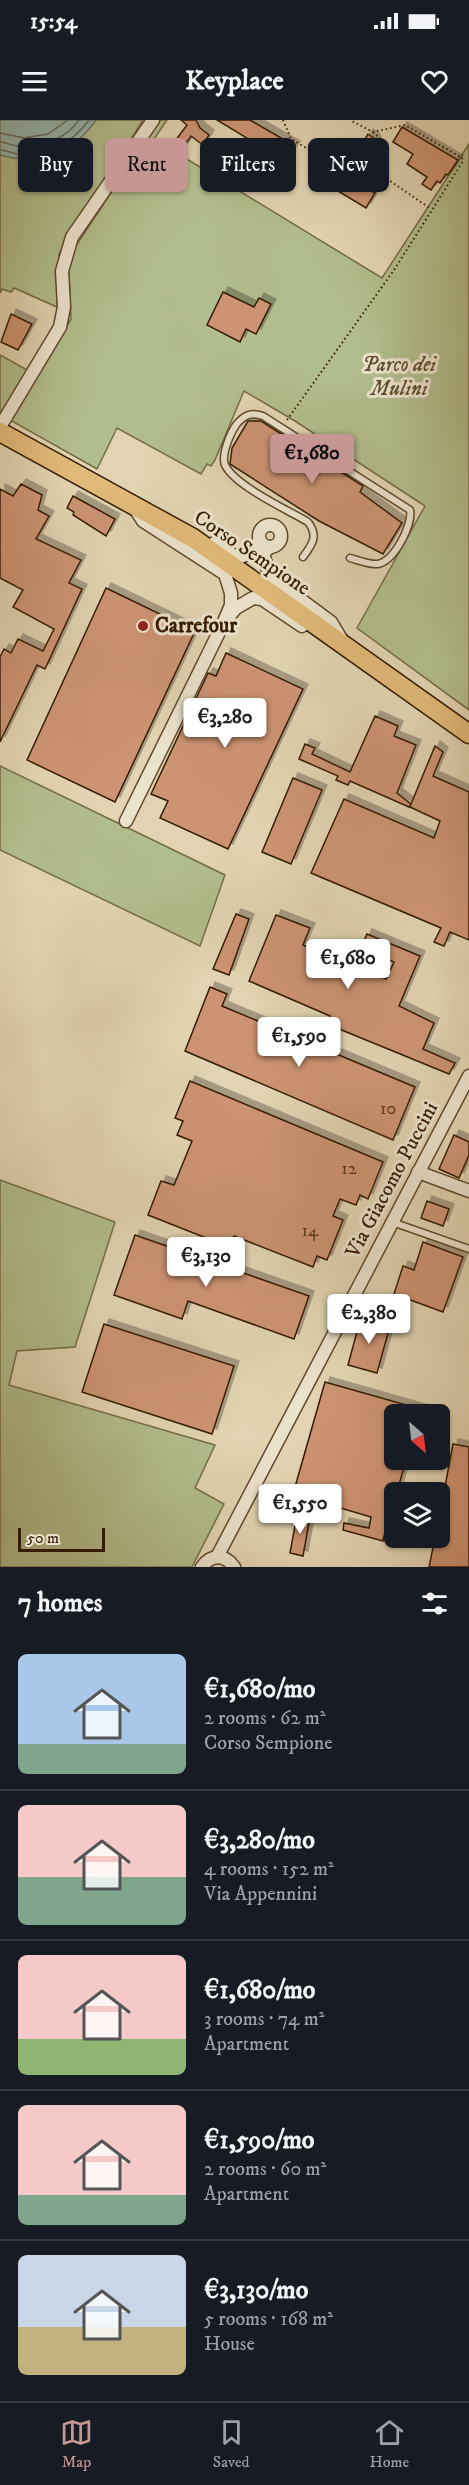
<!DOCTYPE html>
<meta charset="utf-8">
<style>
:root{--surface:#171b24;--page:#20242c;--text:#f1f3f6;--muted:#9ea1a6;--line:#363941;--accent:#c59692}
body{margin:0;font-family:"IM FELL DW Pica",serif;background:var(--page);color:var(--text);height:100vh;display:flex;flex-direction:column;font-size:22px;white-space:nowrap}
*{box-sizing:border-box;margin:0}
p{font-size:20px;color:var(--muted)}
.icon{flex:none;width:33px;height:33px;fill:none;stroke:currentColor;stroke-width:2;stroke-linecap:round;stroke-linejoin:round}
.map{position:relative;height:1447px;overflow:hidden}
.drawer{display:flex;flex-direction:column;background:var(--surface);flex:1}
.drawer>*{flex:none}
.hud{position:absolute;left:18px;top:18px;width:434px;height:54px;display:flex;gap:12px}
.needle{width:39px;rotate:152deg}
.tools{position:absolute;left:384px;top:1284px;display:grid;gap:12px}
.tools a{display:grid;place-items:center;width:66px;height:66px;border-radius:9px;background:var(--surface);box-shadow:0 2px 4px #0004;font-size:30px}
.scale{position:absolute;left:18px;bottom:15px;width:87px;box-sizing:border-box;padding-left:6px;border:3px solid #351b00;border-top:0;font-size:16px;line-height:21px;white-space:nowrap;color:#351b00;-webkit-text-stroke:4px #ece3cd;paint-order:stroke}
.price{position:absolute;translate:-50% -51px;padding:0 14px;border-radius:6px;background:#fff;color:#222;font-size:20px;line-height:39px;filter:drop-shadow(0 2px 3px #0008)}
.price::after{content:'';position:absolute;left:50%;top:36px;width:18px;height:14px;margin-left:-9px;background:inherit;clip-path:polygon(0 0,100% 0,50% 100%)}
.price.on{background:var(--accent);color:#111}
ul{padding:0;list-style:none}
li{display:flex;align-items:center;gap:18px;height:150px;padding:0 18px}
li+li{border-top:2px solid var(--line)}
li span{display:grid;place-items:center;flex:none;width:168px;height:120px;border-radius:9px;color:#555}
li>.icon{margin-inline-start:auto}
span .icon{width:72px;height:72px;fill:#fffc;stroke-width:1}
li b{font-size:26px}
h2{display:flex;justify-content:space-between;align-items:center;height:72px;padding:0 18px;font-size:26px}
.chip{padding:0 21px;border-radius:9px;background:var(--surface);box-shadow:0 2px 4px #0004;font-size:21px;line-height:54px}
.chip.on{background:var(--accent);color:#111}
.status{display:flex;justify-content:space-between;align-items:center;height:42px;padding:0 30px;background:var(--surface);direction:ltr}
.status svg{height:16px;fill:currentColor}
header{display:flex;justify-content:space-between;align-items:center;height:78px;padding:0 18px;background:var(--surface);font-size:27px;font-weight:700}
.tabs{display:flex;justify-content:space-around;align-items:center;height:84px;border-top:2px solid var(--line);background:var(--surface);font-size:16px;color:var(--muted)}
.tabs a{display:grid;justify-items:center;gap:3px}
.tabs .on{color:var(--accent)}
.map>svg:first-child{display:block}
</style>
<div class="status"><b>15:54</b><svg viewBox="0 0 49 12"><path d="M0 12V9h3v3zM5 12V6h3v6zM10 12V3h3v9zM15 12V0h3v12zM26 1h20v11H26zM47 4h2v5h-2z"/></svg></div>
<header><svg class="icon" aria-label="menu" viewBox="0 0 24 24"><path d="M4 6h16M4 12h16M4 18h16"/></svg>Keyplace<svg class="icon" aria-label="heart" viewBox="0 0 24 24"><path d="M12 20l-8-8c-3-5 5-10 8-4 3-6 11-1 8 4z"/></svg></header>
<div class="map">
<svg width="469" height="1447" viewBox="0 0 469 1447">
<defs>
<filter id="shadow"><feDropShadow dx="5" dy="-5" stdDeviation="0" flood-color="#0004"/></filter>
</defs>
<rect width="100%" height="100%" fill="#e2d4b2"/>
<filter id="stains"><feTurbulence type="fractalNoise" baseFrequency=".00333" numOctaves="4"/><feColorMatrix values="0 0 0 0 .2 0 0 0 0 .09 0 0 0 0 .02 0 0 0 .5 -.17"/></filter>
<radialGradient id="worn" r=".72"><stop offset=".6" stop-color="#630" stop-opacity="0"/><stop offset="1" stop-color="#630" stop-opacity=".3"/></radialGradient>
<g fill="#b2bd8d" stroke="#746c46" stroke-width="1.5">
<polygon points="0,0 143,0 59,134 57,187 14,168 11,172 2,169 0,173"/>
<polygon points="159,0 167,0 154,19 382,158 469,24 469,590 357,508 425,386 295,301 244,271 215,340 211,346 207,344 201,354 117,308 97,349 10,300 71,199 68,138"/>
<polygon points="0,235 29,251 0,297"/>
<polygon points="0,646 225,755 200,826 0,730"/>
<polygon points="0,1060 115,1102 75,1227 17,1231 9,1265 215,1325 195,1368 224,1384 192,1447 0,1447"/>
</g>
<path fill="#95b7b1" stroke="#6f796a" stroke-width="1.5" d="M0,0h96c-25,35 -55,47 -96,35z"/>
<g fill="none" stroke-linecap="round" stroke-linejoin="round">
<g stroke="#656958" stroke-width="1.5">
<polyline points="0,13 24,18 48,14 68,0"/>
<path d="M0,22c8,1 16,5 24,5 21,0 43,-10 55,-27"/>
<path d="M0,30c8,0 16,5 23,5 27,0 51,-14 66,-35"/>
</g>
</g>
<g fill="#cd9473" stroke="#351b00" stroke-width="1.5" filter="url(#shadow)">
<polygon points="181,0 196,0 200,8 209,15 203,25 191,16 181,31 172,25 187,5"/>
<polygon points="217,0 250,0 295,26 285,41"/>
<polygon points="402,7 458,40 448,55 446,54 440,63 437,61 431,70 422,64 427,57 407,44 413,34 393,22"/>
<polygon points="368,14 375,19 378,36 370,48 355,51 348,47"/>
<polygon points="348,56 375,73 366,88 338,71"/>
<polygon points="223,172 254,187 259,178 271,184 256,214 246,209 240,222 207,205"/>
<polygon points="11,194 32,204 18,230 1,222"/>
<polygon points="248,301 261,301 363,366 360,372 402,403 383,434 319,401 230,344 232,328"/>
<polygon points="21,364 42,375 38,390 49,396 36,419 81,440 69,463 82,469 45,549 37,545 0,622 0,537 4,529 11,533 18,519 43,531 54,509 13,487 23,470 0,458 0,369 13,376"/>
<polygon points="73,376 115,399 106,416 73,395 74,392 67,388"/>
<polygon points="106,468 195,511 115,682 27,640"/>
<polygon points="226,533 303,569 228,729 160,698 168,681 151,674 208,553 216,556"/>
<polygon points="375,596 398,606 394,616 416,625 397,673 411,684 435,626 443,632 433,656 469,672 469,820 450,812 444,826 434,822 441,808 311,753 344,679 434,718 440,701 410,687 411,684 409,687 350,661 348,665 336,660 338,656 299,639 305,624 315,628 312,634 350,652"/>
<polygon points="293,658 322,670 291,744 262,732"/>
<polygon points="236,794 249,799 229,855 213,849"/>
<polygon points="276,795 310,808 303,825 386,859 394,842 361,827 367,814 420,836 399,886 434,903 423,929 455,943 449,954 327,904 330,896 249,861"/>
<polygon points="210,867 227,874 222,886 415,967 393,1020 185,931"/>
<polygon points="190,961 383,1042 368,1079 360,1075 356,1085 340,1079 333,1096 343,1100 327,1140 317,1136 313,1147 234,1116 229,1127 148,1095 161,1061 174,1065 192,1021 177,1015 183,1001 175,998"/>
<polygon points="454,1015 469,1022 469,1035 459,1058 439,1049"/>
<polygon points="427,1081 449,1089 443,1106 421,1098"/>
<polygon points="135,1115 309,1176 294,1219 188,1181 182,1199 114,1175"/>
<polygon points="423,1122 463,1137 443,1192 394,1174 403,1146 414,1150"/>
<polygon points="361,1197 390,1206 377,1253 348,1245"/>
<polygon points="104,1204 234,1246 212,1314 82,1272"/>
<polygon points="325,1262 431,1292 431,1294 394,1294 394,1340 406,1340 397,1372 394,1372 383,1421 343,1410 344,1403 369,1408 371,1397 293,1374"/>
<polygon points="453,1324 469,1327 469,1447 429,1447 435,1418 440,1418 440,1393"/>
<polygon points="297,1395 310,1397 303,1436 290,1433"/>
</g>
<g fill="none" stroke-linecap="round" stroke-linejoin="round">
<g stroke="#60492c" stroke-width="9">
<g id="lane">
<path d="M303,437c9,-12 16,-21 5,-35 -20,-12 -73,-36 -83,-57 -4,-10 5,-31 11,-40 8,-10 15,-13 27,-9l147,94c3,15 -16,51 -32,54 -8,1 -20,-4 -28,-6"/>
<polyline points="392,1102 469,1129"/>
</g>
</g>
<g stroke="#60492c" stroke-width="15">
<g id="street">
<polyline points="0,307 60,207 64,187 62,151 72,117 153,0"/>
<circle cx="270" cy="416" r="11"/>
<polyline points="214,423 238,438 257,430 259,420"/>
<polyline points="270,427 263,433 270,457 331,502 343,522"/>
<polyline points="229,496 236,488 253,478 262,479 302,506"/>
<polyline points="126,701 223,504 231,485 231,473 225,454 143,401 136,390"/>
<polyline points="418,1052 469,1071"/>
<polyline points="217,1437 469,956"/>
<path d="M202,1447c9,-13 23,-13 32,0"/>
</g>
</g>
<g stroke="#351b00" stroke-width="21">
<polyline id="primary" points="0,312 193,418 469,614"/>
</g>
<g stroke="#351b00" stroke-width="2" stroke-dasharray="1.5 3" stroke-linecap="butt">
<polyline points="283,0 291,19 356,57 374,50 431,89"/>
<polyline points="373,12 383,21 374,50"/>
<polyline points="287,300 394,150 463,41 462,38 405,5 373,12 350,0"/>
</g>
<use href="#lane" stroke="#ece3cd" stroke-width="6"/>
<use href="#street" stroke="#ece3cd" stroke-width="12"/>
<use href="#primary" stroke="#e1ba79" stroke-width="18"/>
</g>
<circle fill="#8f2418" stroke="#ece3cd" stroke-width="2" cx="143" cy="506" r="6"/>
<g text-anchor="middle" dominant-baseline="central" stroke-width="6" stroke-linejoin="round" paint-order="stroke">
<g font-size="18" fill="#5b391d">
<text x="388" y="989">10</text>
<text x="349" y="1049">12</text>
<text x="310" y="1111">14</text>
</g>
<g font-size="21" font-style="italic" fill="#5a4c2a" stroke="#ece3cd">
<text x="399" y="245">Parco dei<tspan x="399" dy="24">Mulini</tspan></text>
</g>
<g font-size="21" fill="#351b00" stroke="#ece3cd">
<text transform="translate(252 433) rotate(34)">Corso Sempione</text>
<text transform="translate(392 1060) rotate(-62)">Via Giacomo Puccini</text>
</g>
<g font-size="21" font-weight="bold" fill="#351b00" stroke="#ece3cd" text-anchor="start">
<text x="155" y="506">Carrefour</text>
</g>
</g>
<rect width="100%" height="100%" filter="url(#stains)"/>
<rect width="100%" height="100%" fill="url(#worn)"/>
</svg>
<div class="tools">
<a><svg class="needle" viewBox="-14 -14 28 28"><path d="M0-13l5 13h-10z" fill="#e53935"/><path d="M0 13l5-13h-10z" fill="#9ea1a6"/></svg></a>
<a><svg class="icon" aria-label="layers" viewBox="0 0 24 24"><path d="M12 4l9 5-9 5-9-5zM3 14l9 5 9-5"/></svg></a>
</div>
<div class="scale">50 m</div>
<b class="price on" style="left:312px;top:365px">€1,680</b>
<b class="price" style="left:225px;top:629px">€3,280</b>
<b class="price" style="left:348px;top:870px">€1,680</b>
<b class="price" style="left:299px;top:948px">€1,590</b>
<b class="price" style="left:206px;top:1168px">€3,130</b>
<b class="price" style="left:369px;top:1225px">€2,380</b>
<b class="price" style="left:300px;top:1415px">€1,550</b>
<div class="hud">
<a class="chip">Buy</a>
<a class="chip on">Rent</a>
<a class="chip">Filters</a>
<a class="chip">New</a>
</div>
</div>
<section class="drawer">
<h2>7 homes<svg class="icon" aria-label="filters" viewBox="0 0 24 24"><path d="M4 7h16M4 17h16"/><circle cx="9" cy="7" r="2"/><circle cx="15" cy="17" r="2"/></svg></h2>
<ul>
<li><span style="background:linear-gradient(#a9c7e8 75%,#7fa58c 0)"><svg class="icon" aria-label="home" viewBox="0 0 24 24"><path d="M3 11l9-7 9 7M6 9v11h12V9"/></svg></span><div><b>€1,680/mo</b><p>2 rooms · 62 m²</p><p>Corso Sempione</p></div></li>
<li><span style="background:linear-gradient(#f6c9c9 60%,#7fa58c 0)"><svg class="icon" aria-label="home" viewBox="0 0 24 24"><path d="M3 11l9-7 9 7M6 9v11h12V9"/></svg></span><div><b>€3,280/mo</b><p>4 rooms · 152 m²</p><p>Via Appennini</p></div></li>
<li><span style="background:linear-gradient(#f6c9c9 70%,#8fb573 0)"><svg class="icon" aria-label="home" viewBox="0 0 24 24"><path d="M3 11l9-7 9 7M6 9v11h12V9"/></svg></span><div><b>€1,680/mo</b><p>3 rooms · 74 m²</p><p>Apartment</p></div></li>
<li><span style="background:linear-gradient(#f6c9c9 75%,#7fa58c 0)"><svg class="icon" aria-label="home" viewBox="0 0 24 24"><path d="M3 11l9-7 9 7M6 9v11h12V9"/></svg></span><div><b>€1,590/mo</b><p>2 rooms · 60 m²</p><p>Apartment</p></div></li>
<li><span style="background:linear-gradient(#c9d6e8 60%,#c2b280 0)"><svg class="icon" aria-label="home" viewBox="0 0 24 24"><path d="M3 11l9-7 9 7M6 9v11h12V9"/></svg></span><div><b>€3,130/mo</b><p>5 rooms · 168 m²</p><p>House</p></div></li>
</ul>
</section>
<nav class="tabs">
<a class="on"><svg class="icon" aria-label="map" viewBox="0 0 24 24"><path d="M3 6l6-2 6 2 6-2v14l-6 2-6-2-6 2zM9 4v14M15 6v14"/></svg>Map</a>
<a><svg class="icon" aria-label="saved" viewBox="0 0 24 24"><path d="M7 4h10v16l-5-4-5 4z"/></svg>Saved</a>
<a><svg class="icon" aria-label="home" viewBox="0 0 24 24"><path d="M3 11l9-7 9 7M6 9v11h12V9"/></svg>Home</a>
</nav>
